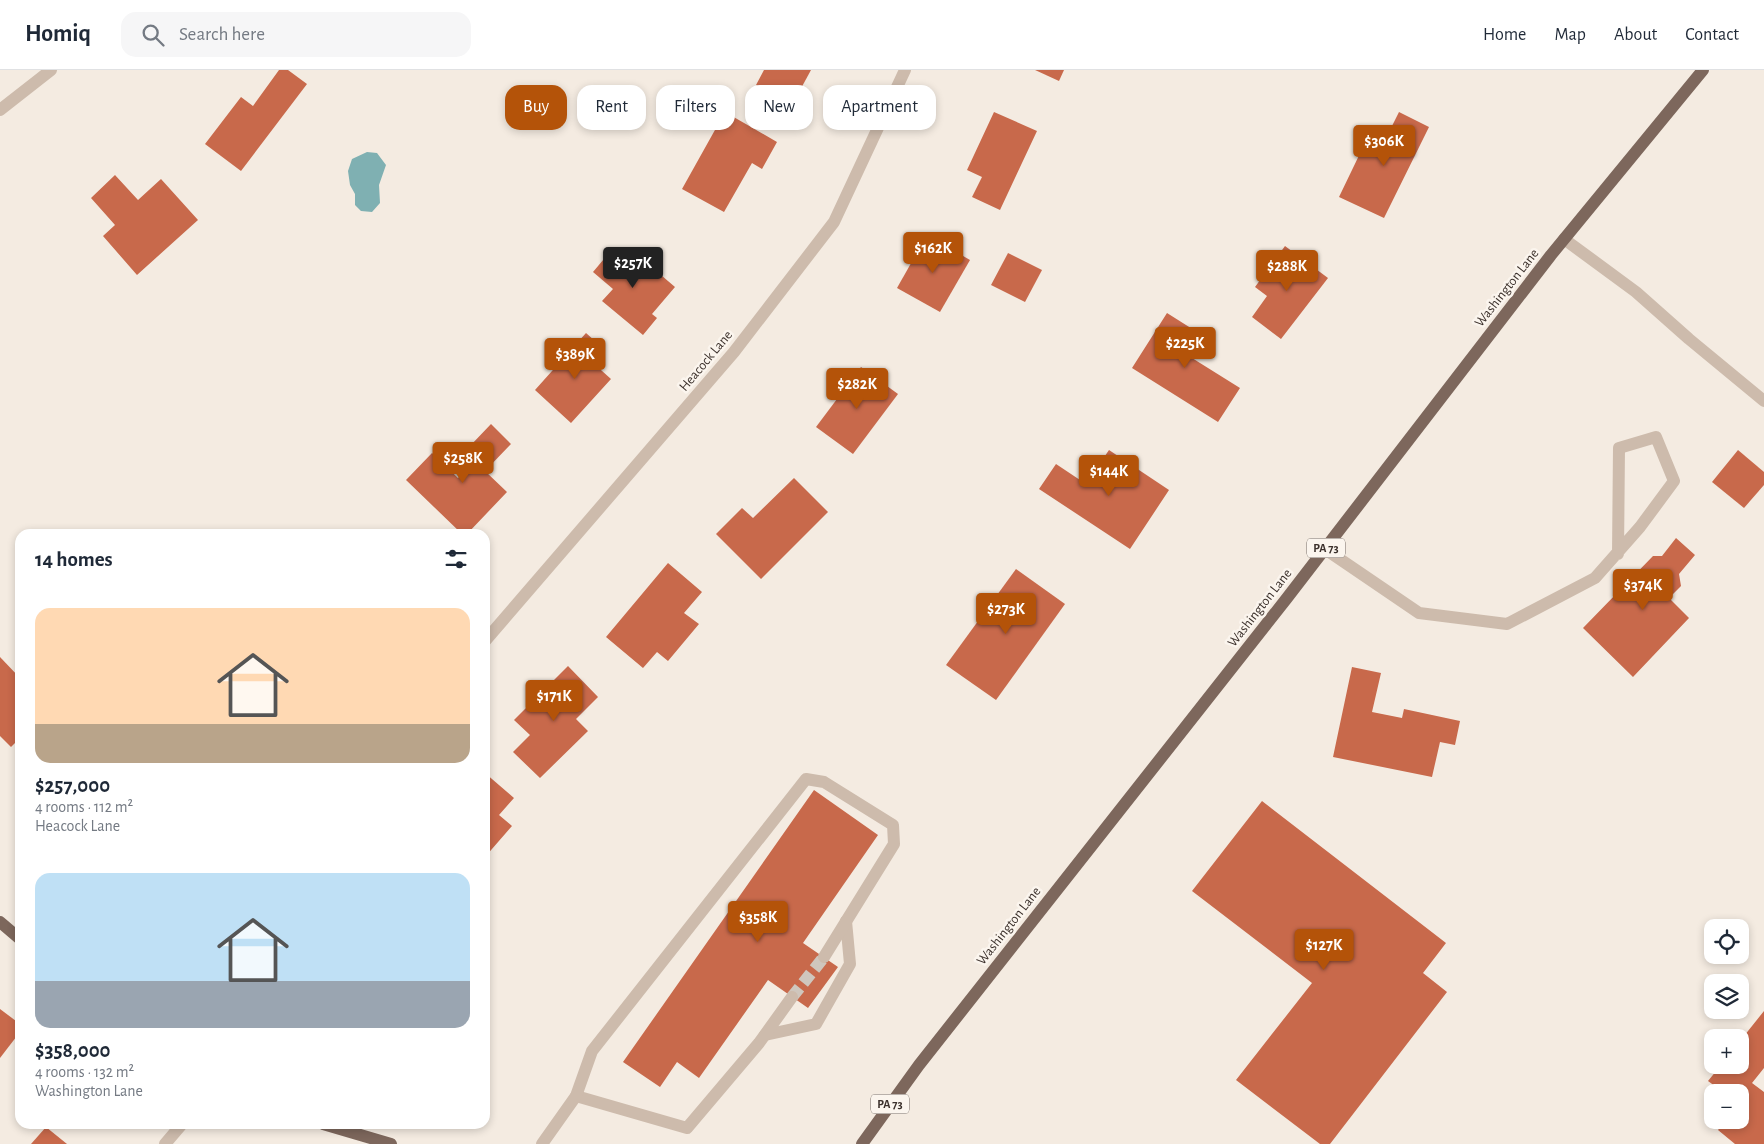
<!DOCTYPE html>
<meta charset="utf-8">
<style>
:root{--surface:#fff;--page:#f6f6f7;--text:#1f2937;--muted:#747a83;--line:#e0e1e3;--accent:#b45309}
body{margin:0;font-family:"Alegreya Sans",sans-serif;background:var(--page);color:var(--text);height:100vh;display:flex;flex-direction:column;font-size:19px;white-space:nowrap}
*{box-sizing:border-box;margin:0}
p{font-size:16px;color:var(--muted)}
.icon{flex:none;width:28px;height:28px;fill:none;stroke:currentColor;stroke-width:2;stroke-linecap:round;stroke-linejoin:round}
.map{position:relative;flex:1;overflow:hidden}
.details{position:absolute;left:15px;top:459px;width:475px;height:600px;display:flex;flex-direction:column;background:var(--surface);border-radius:15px;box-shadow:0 2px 8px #0003}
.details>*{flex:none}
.hud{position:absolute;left:505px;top:15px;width:475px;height:45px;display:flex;gap:10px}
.fabs{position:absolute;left:1704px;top:849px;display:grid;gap:10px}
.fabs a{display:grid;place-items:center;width:45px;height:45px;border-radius:10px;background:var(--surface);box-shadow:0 2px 8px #0003;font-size:25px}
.price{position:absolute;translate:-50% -42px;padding:0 11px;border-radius:5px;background:var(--accent);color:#fff;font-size:16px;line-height:32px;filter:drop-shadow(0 1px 2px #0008)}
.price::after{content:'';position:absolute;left:50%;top:30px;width:15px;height:11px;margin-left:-8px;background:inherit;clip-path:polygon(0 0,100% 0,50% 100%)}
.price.selected{background:#222;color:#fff}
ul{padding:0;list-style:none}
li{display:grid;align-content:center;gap:10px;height:265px;padding:0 20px}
li span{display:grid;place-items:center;height:155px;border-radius:15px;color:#555}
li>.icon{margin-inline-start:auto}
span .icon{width:90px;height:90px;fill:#fffc;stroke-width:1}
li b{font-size:21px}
h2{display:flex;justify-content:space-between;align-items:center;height:60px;padding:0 20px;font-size:21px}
.chip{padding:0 18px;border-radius:15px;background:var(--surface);box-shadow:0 2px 8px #0003;font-size:18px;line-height:45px}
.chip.selected{background:var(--accent);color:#fff}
header{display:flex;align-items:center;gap:30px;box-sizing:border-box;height:70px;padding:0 25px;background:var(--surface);border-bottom:1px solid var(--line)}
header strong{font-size:24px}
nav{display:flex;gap:28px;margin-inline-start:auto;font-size:18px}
.search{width:350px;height:45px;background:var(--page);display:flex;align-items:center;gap:12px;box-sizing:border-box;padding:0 18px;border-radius:15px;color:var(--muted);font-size:19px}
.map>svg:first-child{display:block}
</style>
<header>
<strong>Homiq</strong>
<div class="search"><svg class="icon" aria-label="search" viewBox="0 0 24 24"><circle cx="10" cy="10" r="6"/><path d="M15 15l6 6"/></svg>Search here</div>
<nav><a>Home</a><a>Map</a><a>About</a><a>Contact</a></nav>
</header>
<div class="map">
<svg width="1764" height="1074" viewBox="0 0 1764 1074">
<rect width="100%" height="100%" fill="#f4ebe1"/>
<polygon fill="#7fb0b2" points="367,82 377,83 386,95 379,115 380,133 372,142 361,141 355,135 355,124 350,115 348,101 352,89"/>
<g fill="#c8694b">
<polygon points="279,0 288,0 307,14 241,101 205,74 241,27 253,36"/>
<polygon points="764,0 811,0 792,35 756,15"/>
<polygon points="1035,0 1064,0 1059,11"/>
<polygon points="725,42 777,72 762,99 752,93 724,142 682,119"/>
<polygon points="994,42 1037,61 1000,140 972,127 982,107 967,100"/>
<polygon points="1399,42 1429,57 1384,148 1339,127 1365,73 1380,80"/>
<polygon points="115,105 138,130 161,109 198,150 137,205 103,166 115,155 91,128"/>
<polygon points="927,165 970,190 940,242 897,218"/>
<polygon points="1285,176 1328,208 1281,269 1252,247 1267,226 1255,217"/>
<polygon points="614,177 636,194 641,188 675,217 652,244 657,248 643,265 602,231 613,219 593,202"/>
<polygon points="1008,183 1042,200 1025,232 991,215"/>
<polygon points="1167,243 1205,267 1192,288 1240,318 1218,352 1132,298"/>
<polygon points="586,263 604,279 592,292 611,309 571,353 535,320"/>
<polygon points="861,297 898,324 853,384 816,357"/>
<polygon points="491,354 511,374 485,401 507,422 467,464 462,464 406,410 432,383 458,408 479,385 470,376"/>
<polygon points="1109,380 1169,420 1130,479 1039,419 1056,394 1086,414"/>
<polygon points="1738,380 1764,402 1764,415 1744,438 1712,412"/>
<polygon points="794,408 828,442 761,509 716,464 742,438 753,448"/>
<polygon points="396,459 401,464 391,464"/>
<polygon points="1676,468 1695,485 1679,504 1681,516 1669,528 1689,548 1633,607 1583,558 1653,486 1662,486"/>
<polygon points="668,493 702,522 684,543 699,554 668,591 657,582 643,598 606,567"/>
<polygon points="1016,499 1065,534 996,630 946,595"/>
<polygon points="0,587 20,608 20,668 11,677 0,666"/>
<polygon points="568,596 598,627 576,649 588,661 540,708 513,682 530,665 514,650"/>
<polygon points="1352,597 1381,603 1372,642 1402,648 1404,639 1460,651 1455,675 1440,672 1432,707 1333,687"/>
<polygon points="485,703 514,728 499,745 512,756 485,787"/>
<polygon points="814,720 878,765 803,873 838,897 808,938 768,910 699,1008 677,992 660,1017 623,992"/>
<polygon points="1262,731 1446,873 1423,903 1447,922 1330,1074 1320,1074 1236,1010 1312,913 1192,821"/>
<polygon points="0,939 20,954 20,962 0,988"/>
<polygon points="1764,941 1764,998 1752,1013 1764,1022 1764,1074 1735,1074 1718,1060 1726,1050 1740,1050 1740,1022 1723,1022 1708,1011 1721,995 1740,995 1740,971"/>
<polygon points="46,1057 67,1074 31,1074"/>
</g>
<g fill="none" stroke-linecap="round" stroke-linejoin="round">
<polyline stroke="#cfc6bd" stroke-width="12" stroke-dasharray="12 6" stroke-linecap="butt" points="792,927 824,887"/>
<g stroke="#cdbbac" stroke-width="12">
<polyline points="0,40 51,0"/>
<polyline points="1564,169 1636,222 1689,269 1764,331"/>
<polyline points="1325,479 1419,543 1507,554 1595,508 1640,457 1674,411 1656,367 1619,378 1618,484"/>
<polyline points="485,571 734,282 834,152 905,0"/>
<polyline points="765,965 816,954 850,894 846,851"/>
<polyline points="576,1026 687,1058 759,973 792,927"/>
<polyline points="165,1074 182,1054"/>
<polyline points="542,1074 576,1026 592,981 806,709 824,712 893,755 894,774 824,887"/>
</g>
<g stroke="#7d675c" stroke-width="12">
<polyline points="0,852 20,869"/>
<polyline points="323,1054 391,1074"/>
<polyline points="862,1074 919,995 1287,528 1551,185 1703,0"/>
</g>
</g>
<g text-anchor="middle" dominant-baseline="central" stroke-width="5" stroke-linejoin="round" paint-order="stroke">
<g fill="#fbf5ee" stroke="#756b66" stroke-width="1">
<rect x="1307" y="468.5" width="38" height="19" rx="4"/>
<rect x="871" y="1024.5" width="38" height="19" rx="4"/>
</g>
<g font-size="12" font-weight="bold" fill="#3b302b">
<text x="1326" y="478">PA 73</text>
<text x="890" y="1034">PA 73</text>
</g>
<g font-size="14" fill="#3b302b" stroke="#fbf5ee">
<text transform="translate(1507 218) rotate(-52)">Washington Lane</text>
<text transform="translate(706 291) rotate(-50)">Heacock Lane</text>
<text transform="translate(1260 538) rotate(-52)">Washington Lane</text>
<text transform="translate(1009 856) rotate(-52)">Washington Lane</text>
</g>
</g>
</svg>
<div class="fabs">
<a><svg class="icon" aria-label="locate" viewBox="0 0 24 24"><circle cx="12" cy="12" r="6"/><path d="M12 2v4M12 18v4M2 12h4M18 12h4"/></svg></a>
<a><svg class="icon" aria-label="layers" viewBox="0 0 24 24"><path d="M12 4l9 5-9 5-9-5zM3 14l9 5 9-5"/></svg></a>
<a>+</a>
<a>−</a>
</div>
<b class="price" style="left:1384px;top:97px">$306K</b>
<b class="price" style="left:933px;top:204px">$162K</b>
<b class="price selected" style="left:633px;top:219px">$257K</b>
<b class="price" style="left:1287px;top:222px">$288K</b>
<b class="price" style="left:1185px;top:299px">$225K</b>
<b class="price" style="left:575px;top:310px">$389K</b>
<b class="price" style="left:857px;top:340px">$282K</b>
<b class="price" style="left:463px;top:414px">$258K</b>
<b class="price" style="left:1109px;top:427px">$144K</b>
<b class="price" style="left:1643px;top:541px">$374K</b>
<b class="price" style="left:1006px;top:565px">$273K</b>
<b class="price" style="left:554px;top:652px">$171K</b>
<b class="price" style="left:758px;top:873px">$358K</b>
<b class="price" style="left:1324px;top:901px">$127K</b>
<div class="hud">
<a class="chip selected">Buy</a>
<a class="chip">Rent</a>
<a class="chip">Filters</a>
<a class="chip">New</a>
<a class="chip">Apartment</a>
</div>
<section class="details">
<h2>14 homes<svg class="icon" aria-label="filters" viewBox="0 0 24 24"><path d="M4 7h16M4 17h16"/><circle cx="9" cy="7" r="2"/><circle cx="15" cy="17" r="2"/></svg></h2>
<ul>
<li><span style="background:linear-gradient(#ffd9b3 75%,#b9a48a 0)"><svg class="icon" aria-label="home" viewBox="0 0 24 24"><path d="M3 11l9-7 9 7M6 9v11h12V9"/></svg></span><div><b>$257,000</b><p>4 rooms · 112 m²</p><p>Heacock Lane</p></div></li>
<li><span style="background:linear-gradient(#bfe0f5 70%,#9aa5b1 0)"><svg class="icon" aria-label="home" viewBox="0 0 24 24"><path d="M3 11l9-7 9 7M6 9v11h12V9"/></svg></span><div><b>$358,000</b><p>4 rooms · 132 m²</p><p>Washington Lane</p></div></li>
</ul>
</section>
</div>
